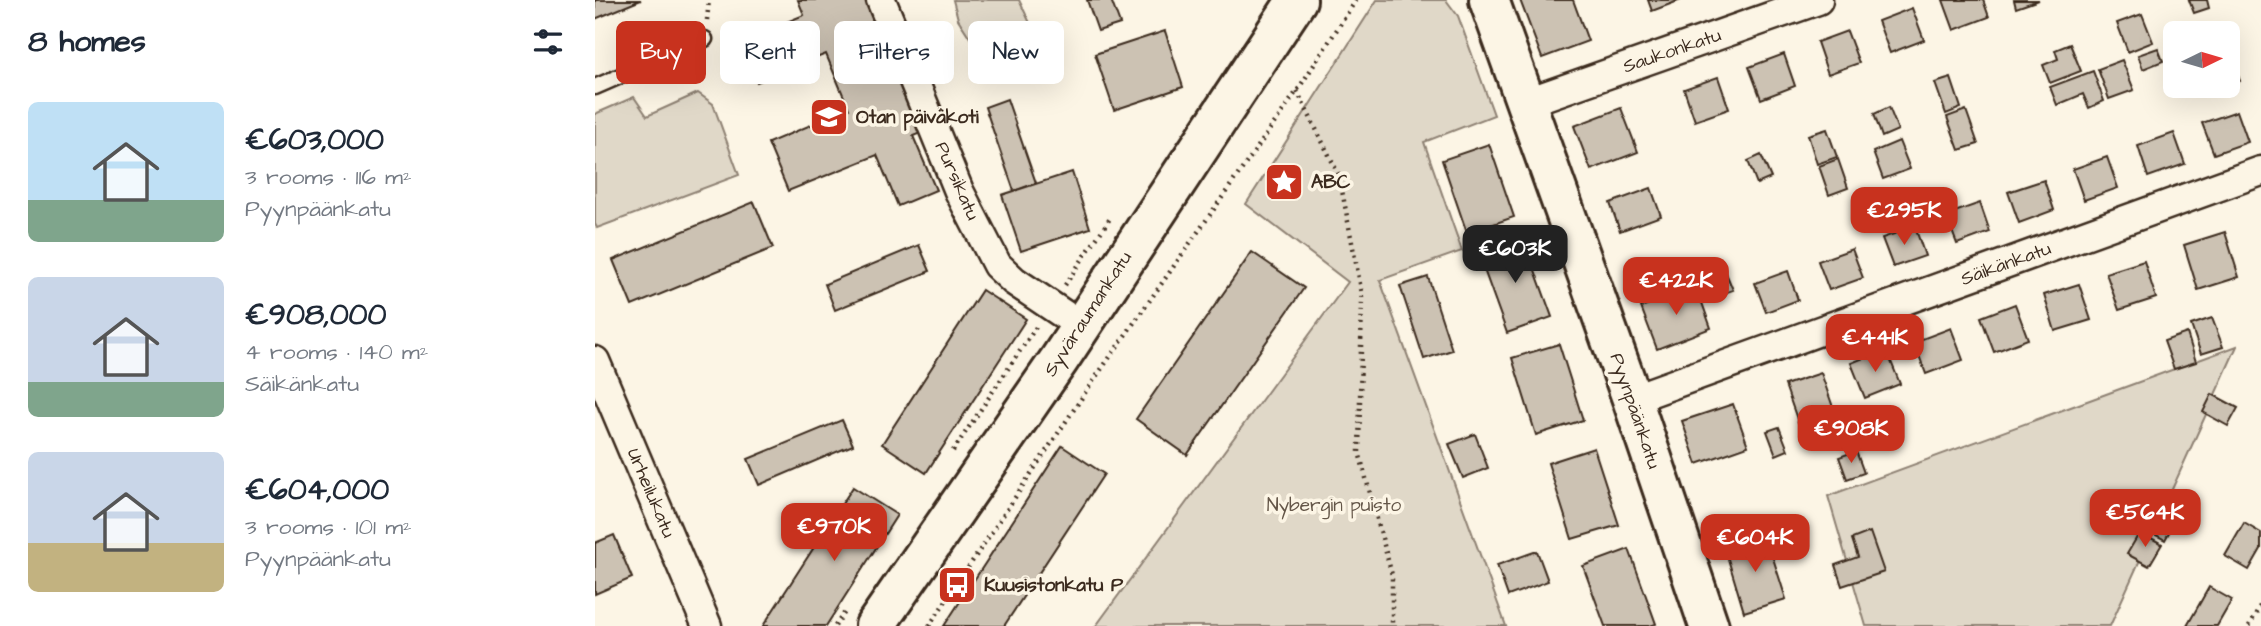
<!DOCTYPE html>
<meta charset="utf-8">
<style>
:root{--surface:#fff;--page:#f2f2f3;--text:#1f2937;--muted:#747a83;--accent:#c8321e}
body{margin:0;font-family:"Architects Daughter",sans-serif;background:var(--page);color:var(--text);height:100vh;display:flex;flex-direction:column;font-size:26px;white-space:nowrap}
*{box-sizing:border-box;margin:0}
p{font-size:23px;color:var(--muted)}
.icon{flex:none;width:38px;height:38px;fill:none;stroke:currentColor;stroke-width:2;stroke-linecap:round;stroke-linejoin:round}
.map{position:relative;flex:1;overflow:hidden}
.sheet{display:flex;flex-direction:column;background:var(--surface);width:595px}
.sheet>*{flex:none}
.banner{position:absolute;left:21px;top:21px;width:665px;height:63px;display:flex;gap:14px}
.needle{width:46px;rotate:85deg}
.controls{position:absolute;left:1568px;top:21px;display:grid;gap:14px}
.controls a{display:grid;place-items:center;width:77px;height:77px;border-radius:10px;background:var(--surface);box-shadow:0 7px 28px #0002;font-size:35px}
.price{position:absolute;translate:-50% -60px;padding:0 16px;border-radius:14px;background:var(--accent);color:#fff;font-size:23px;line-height:46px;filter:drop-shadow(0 2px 4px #0008)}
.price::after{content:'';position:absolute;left:50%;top:42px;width:21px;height:16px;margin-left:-10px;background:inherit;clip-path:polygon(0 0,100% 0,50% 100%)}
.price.selected{background:#222;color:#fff}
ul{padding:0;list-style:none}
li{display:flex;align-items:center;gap:21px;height:175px;padding:0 28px}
li span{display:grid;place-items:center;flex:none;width:196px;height:140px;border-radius:10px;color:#555}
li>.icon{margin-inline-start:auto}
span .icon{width:84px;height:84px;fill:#fffc;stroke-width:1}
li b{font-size:30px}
h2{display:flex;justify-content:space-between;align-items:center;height:84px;padding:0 28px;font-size:30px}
.tag{padding:0 24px;border-radius:10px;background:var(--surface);box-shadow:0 7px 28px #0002;font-size:24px;line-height:63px}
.tag.selected{background:var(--accent);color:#fff}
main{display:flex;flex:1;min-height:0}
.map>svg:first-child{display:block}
</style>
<main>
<section class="sheet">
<h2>8 homes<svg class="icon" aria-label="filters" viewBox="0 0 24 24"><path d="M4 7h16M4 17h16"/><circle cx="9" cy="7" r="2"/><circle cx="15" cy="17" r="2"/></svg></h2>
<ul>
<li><span style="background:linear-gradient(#bfe0f5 70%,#7fa58c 0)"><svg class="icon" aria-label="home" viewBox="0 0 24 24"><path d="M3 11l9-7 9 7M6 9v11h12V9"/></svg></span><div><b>€603,000</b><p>3 rooms · 116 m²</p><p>Pyynpäänkatu</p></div></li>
<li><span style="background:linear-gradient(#c9d6e8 75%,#7fa58c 0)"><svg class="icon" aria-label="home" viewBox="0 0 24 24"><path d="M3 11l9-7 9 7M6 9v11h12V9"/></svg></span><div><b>€908,000</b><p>4 rooms · 140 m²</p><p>Säikänkatu</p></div></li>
<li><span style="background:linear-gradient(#c9d6e8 65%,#c2b280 0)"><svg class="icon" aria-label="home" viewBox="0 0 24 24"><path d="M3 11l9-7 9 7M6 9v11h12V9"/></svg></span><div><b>€604,000</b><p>3 rooms · 101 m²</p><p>Pyynpäänkatu</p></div></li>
</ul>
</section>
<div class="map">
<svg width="1666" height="626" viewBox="0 0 1666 626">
<rect width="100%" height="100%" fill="#fcf5e5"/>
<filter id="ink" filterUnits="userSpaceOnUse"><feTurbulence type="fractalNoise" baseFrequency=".0143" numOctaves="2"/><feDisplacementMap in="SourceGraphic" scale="14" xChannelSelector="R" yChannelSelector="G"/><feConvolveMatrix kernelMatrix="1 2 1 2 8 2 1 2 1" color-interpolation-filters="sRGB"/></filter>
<g filter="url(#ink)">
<g fill="#e0d8c8" stroke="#8e8173" stroke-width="2">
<polygon points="358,0 424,0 448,50 417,75 395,69 363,19"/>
<polygon points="782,0 851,0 863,16 899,115 829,142 867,251 785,280 911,626 501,626 753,282 651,204"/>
<polygon points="103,93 118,104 144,175 2,228 0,224 0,114 39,97 52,116"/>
<polygon points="1642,346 1515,626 1271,626 1233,496"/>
</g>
<g fill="#ccc2b3" stroke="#3b2a1e" stroke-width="2">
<polygon points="0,0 46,0 0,19"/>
<polygon points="203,0 274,0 328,132 318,136 341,190 303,206 282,155 193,191 173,143 254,109 231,54 162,82 145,41 209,15"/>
<polygon points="492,0 516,0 525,24 503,31"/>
<polygon points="925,0 978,0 993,41 947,58"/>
<polygon points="1053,0 1086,0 1057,11"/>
<polygon points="1348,0 1388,0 1394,17 1359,30"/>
<polygon points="1419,0 1444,0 1421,8"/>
<polygon points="1594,0 1612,0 1614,8 1599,13"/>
<polygon points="1317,8 1329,40 1295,53 1283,21"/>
<polygon points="1547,14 1558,42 1533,52 1522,23"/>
<polygon points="1626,25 1629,33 1603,33"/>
<polygon points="570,31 588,87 519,110 500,54"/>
<polygon points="1252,31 1264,63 1233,74 1222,42"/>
<polygon points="1475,44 1486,71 1455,83 1448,65 1463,59 1460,50"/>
<polygon points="1563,48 1568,61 1548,69 1543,55"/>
<polygon points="1189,54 1200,86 1166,99 1154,67"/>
<polygon points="1635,54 1645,81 1633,85 1633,55"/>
<polygon points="1527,60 1539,90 1514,99 1503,69"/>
<polygon points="1498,71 1509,101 1494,108 1488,94 1462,105 1455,87"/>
<polygon points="1123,77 1134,109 1100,121 1089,89"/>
<polygon points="1356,78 1366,108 1351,114 1340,83"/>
<polygon points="412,99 441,183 419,191 390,107"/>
<polygon points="1294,107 1303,130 1287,137 1279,114"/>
<polygon points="1026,108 1043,152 996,170 979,126"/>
<polygon points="1371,110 1383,144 1364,150 1352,117"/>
<polygon points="1642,111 1653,142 1619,154 1607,123"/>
<polygon points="1232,129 1242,157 1222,164 1213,135"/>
<polygon points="1579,133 1590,164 1553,177 1543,146"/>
<polygon points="1304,141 1315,169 1288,179 1278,152"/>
<polygon points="894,144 919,217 872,233 847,160"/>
<polygon points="1166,155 1176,178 1162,184 1153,161"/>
<polygon points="1512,157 1523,188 1489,200 1478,169"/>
<polygon points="1243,159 1253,188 1234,195 1224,166"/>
<polygon points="477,172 495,228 426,251 407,195"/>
<polygon points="1449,180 1459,210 1424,223 1413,192"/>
<polygon points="1056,188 1066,216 1025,231 1015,203"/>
<polygon points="159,202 178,248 37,306 18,260"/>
<polygon points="1385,203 1395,232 1362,244 1351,215"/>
<polygon points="1320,227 1330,256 1298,267 1287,238"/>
<polygon points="1630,232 1644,277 1603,290 1589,245"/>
<polygon points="928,237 957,317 912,333 883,253"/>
<polygon points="324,245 335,271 240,310 230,284"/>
<polygon points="1257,249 1268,278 1234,290 1223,261"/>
<polygon points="657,252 709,288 592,455 541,419"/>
<polygon points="1549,261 1561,298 1524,310 1511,273"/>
<polygon points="1193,271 1203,300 1171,312 1160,283"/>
<polygon points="1131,273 1138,290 1126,294 1120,277"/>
<polygon points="833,277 857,350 829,359 805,286"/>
<polygon points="1484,284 1496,320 1460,331 1449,295"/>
<polygon points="1101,286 1116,328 1062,349 1046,307"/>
<polygon points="387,290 431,319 331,473 287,444"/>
<polygon points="1420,304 1433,339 1399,352 1386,317"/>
<polygon points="1617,318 1628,347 1606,354 1596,325"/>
<polygon points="1356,328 1368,360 1331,374 1319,342"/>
<polygon points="1592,333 1601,362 1579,369 1569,341"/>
<polygon points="964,344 988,420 941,435 917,358"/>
<polygon points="1291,349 1305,384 1270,398 1256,363"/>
<polygon points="1226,373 1239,410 1203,422 1190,385"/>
<polygon points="1617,394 1643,408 1633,426 1608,412"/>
<polygon points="1138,404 1153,446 1102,464 1087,421"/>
<polygon points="247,420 258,445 164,485 153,459"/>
<polygon points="1184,427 1193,450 1181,455 1172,431"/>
<polygon points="880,434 893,468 868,478 854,444"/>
<polygon points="467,446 509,474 409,626 349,626"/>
<polygon points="999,448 1024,525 977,539 953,463"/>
<polygon points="1261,451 1269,473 1252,479 1244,457"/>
<polygon points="258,487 302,515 231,626 168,626"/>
<polygon points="1564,493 1588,506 1570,540 1546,527"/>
<polygon points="1649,523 1666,533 1666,549 1654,570 1630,556"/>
<polygon points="1275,532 1289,572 1247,586 1240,565 1263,557 1257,539"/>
<polygon points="1545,532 1567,544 1554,566 1532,554"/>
<polygon points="19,535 37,578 0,594 0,543"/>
<polygon points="1171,536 1191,599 1149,612 1130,549"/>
<polygon points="1034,549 1061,624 1055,626 1010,626 988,566"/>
<polygon points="942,551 953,581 913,596 902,565"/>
<polygon points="1614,587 1637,600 1622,626 1592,626"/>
</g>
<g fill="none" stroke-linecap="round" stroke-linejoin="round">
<g stroke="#3b2a1e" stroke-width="19">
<polyline id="lane" points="0,87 110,39"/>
</g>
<g stroke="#3b2a1e" stroke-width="33">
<g id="street">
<polyline points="286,0 364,191 402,265 419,281 486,326"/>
<polyline points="930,103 1223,0"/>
<polyline points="0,361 112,626"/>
<polyline points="1037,399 1666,171"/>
</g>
</g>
<g stroke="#3b2a1e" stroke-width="44">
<g id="secondary">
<polyline points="894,0 1037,399 1114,626"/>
<polyline points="280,626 464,360 702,0"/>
</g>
</g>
<g stroke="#3b2a1e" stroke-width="4.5" stroke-dasharray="2 5" stroke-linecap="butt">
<polyline points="112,20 114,0"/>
<polyline points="702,91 744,175 767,294 764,452 797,575 797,626"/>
<polyline points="470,285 516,217"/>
<polyline points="358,451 441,327"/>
<polyline points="240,626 250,612"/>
<polyline points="334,626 496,384 702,91 761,0"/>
<polyline points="1654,626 1666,604"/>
</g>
<use href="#lane" stroke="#fcf5e5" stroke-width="14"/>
<use href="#street" stroke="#fcf5e5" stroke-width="28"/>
<use href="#secondary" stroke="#fcf5e5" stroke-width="38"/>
</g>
</g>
<defs>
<g id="school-square" transform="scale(2.0125)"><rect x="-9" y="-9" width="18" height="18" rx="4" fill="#c8321e" stroke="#fcf5e5"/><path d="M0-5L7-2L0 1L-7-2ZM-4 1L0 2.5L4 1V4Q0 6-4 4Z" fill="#fff"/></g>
<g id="sight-square" transform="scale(2.0125)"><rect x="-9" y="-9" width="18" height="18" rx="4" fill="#c8321e" stroke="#fcf5e5"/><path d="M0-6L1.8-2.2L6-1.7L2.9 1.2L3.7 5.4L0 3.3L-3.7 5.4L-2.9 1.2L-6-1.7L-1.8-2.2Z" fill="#fff"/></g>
<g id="bus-square" transform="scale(2.0125)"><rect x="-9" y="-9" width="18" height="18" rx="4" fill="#c8321e" stroke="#fcf5e5"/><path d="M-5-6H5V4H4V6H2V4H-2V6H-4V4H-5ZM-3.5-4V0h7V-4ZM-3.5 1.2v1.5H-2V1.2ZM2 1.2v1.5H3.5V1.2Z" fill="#fff"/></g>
</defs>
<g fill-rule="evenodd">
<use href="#school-square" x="234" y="117"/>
<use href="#sight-square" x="689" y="182"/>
<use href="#bus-square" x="362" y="585"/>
</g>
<g text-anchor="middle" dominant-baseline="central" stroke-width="7" stroke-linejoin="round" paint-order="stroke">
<g font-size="19" fill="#3b2a1e" stroke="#fcf5e5">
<text transform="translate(1077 51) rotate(-19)">Saukonkatu</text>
<text transform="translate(362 181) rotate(66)">Pursikatu</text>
<text transform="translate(1411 264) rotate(-20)">Säikänkatu</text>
<text transform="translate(493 314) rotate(-57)">Syväraumankatu</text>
<text transform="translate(1040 411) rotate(71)">Pyynpäänkatu</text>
<text transform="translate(56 493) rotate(67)">Urheilukatu</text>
</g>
<g font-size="19" font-weight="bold" fill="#3b2a1e" stroke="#fcf5e5" text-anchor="start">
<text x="261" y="117">Otan päiväkoti</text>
<text x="716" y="182">ABC</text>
<text x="389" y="585">Kuusistonkatu P</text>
</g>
<g font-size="19" fill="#645648" stroke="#fcf5e5">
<text x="739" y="505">Nybergin puisto</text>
</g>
</g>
</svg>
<div class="controls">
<a><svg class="needle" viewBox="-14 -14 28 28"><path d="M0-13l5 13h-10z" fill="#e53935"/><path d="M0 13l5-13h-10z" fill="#747a83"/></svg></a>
</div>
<b class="price" style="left:1309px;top:247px">€295K</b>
<b class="price selected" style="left:920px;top:285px">€603K</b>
<b class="price" style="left:1081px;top:317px">€422K</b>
<b class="price" style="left:1280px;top:374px">€441K</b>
<b class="price" style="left:1256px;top:465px">€908K</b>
<b class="price" style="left:1550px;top:549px">€564K</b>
<b class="price" style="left:239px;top:563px">€970K</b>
<b class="price" style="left:1160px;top:574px">€604K</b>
<div class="banner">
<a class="tag selected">Buy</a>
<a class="tag">Rent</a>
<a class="tag">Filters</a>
<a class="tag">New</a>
</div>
</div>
</main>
